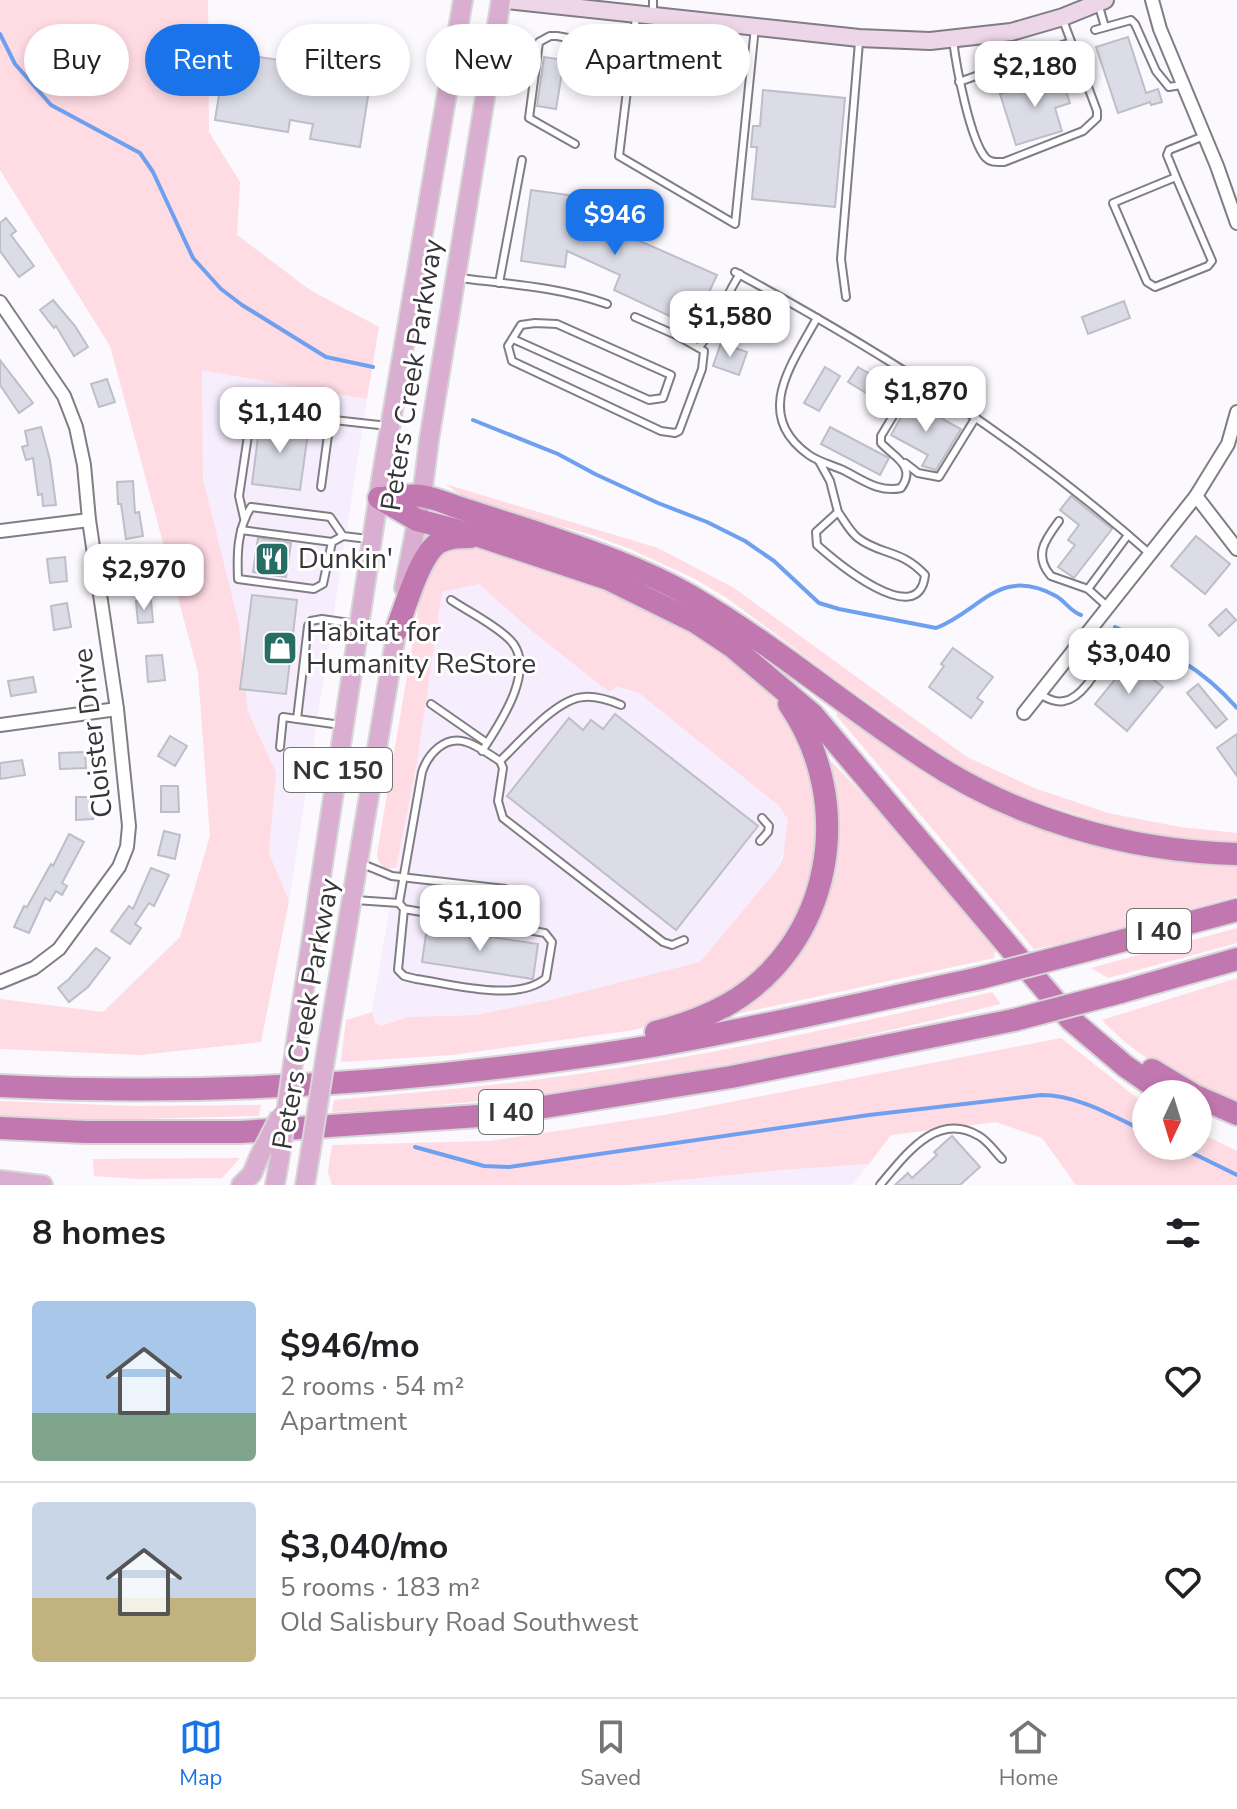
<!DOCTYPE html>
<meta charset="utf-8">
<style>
:root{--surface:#fff;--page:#f6f6f6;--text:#202124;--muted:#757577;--line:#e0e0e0;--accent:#1a73e8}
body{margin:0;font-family:"Nunito Sans",sans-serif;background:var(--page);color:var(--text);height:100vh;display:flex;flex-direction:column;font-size:30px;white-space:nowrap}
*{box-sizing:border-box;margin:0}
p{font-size:26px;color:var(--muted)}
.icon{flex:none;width:44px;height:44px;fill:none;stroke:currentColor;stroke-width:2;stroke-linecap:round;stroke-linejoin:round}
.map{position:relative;height:1185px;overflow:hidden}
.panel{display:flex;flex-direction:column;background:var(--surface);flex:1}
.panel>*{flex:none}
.top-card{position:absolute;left:24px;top:24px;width:800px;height:72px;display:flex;gap:16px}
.needle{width:52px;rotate:184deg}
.fabs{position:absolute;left:1132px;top:1080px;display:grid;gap:16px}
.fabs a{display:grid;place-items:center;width:80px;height:80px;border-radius:50%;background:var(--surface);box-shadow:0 4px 12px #0003;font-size:40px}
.price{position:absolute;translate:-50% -68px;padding:0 18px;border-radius:16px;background:#fff;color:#222;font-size:26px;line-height:52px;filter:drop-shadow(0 2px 4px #0008)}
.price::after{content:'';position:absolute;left:50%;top:48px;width:24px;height:18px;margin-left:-12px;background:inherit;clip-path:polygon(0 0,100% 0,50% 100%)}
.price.active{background:var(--accent);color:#fff}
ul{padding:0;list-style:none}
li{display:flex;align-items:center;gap:24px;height:200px;padding:0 32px}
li+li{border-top:2px solid var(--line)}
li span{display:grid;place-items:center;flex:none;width:224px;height:160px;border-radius:8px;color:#555}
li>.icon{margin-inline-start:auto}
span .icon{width:96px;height:96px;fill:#fffc;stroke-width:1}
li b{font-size:34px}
h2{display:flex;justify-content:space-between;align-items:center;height:96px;padding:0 32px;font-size:34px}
.tag{padding:0 28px;border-radius:36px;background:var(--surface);box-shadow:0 4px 12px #0003;font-size:28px;line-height:72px}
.tag.active{background:var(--accent);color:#fff}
.dock{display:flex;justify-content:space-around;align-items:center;height:112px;border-top:2px solid var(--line);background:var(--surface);font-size:22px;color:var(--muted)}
.dock a{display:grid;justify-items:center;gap:4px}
.dock .active{color:var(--accent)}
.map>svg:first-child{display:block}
</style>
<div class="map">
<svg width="1237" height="1185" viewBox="0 0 1237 1185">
<rect width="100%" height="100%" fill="#fbf8fe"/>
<g fill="#f6edfd">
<polygon points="202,369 367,399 289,901 269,853 276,772 248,712 239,624 203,479"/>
<polygon points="479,584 599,684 639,693 779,806 788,820 787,844 776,871 700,962 550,1000 476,1015 408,1017 381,1026 375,1023 372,1012 405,816 417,762 442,592"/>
<polygon points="869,1164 852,1185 629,1185 781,1170"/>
</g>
<g fill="#ffdbe4">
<polygon points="0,0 208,0 209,132 240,182 237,235 310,290 379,327 367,399 202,370 203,479 239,624 248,712 276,772 269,853 289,901 261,1042 140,1055 0,1049 0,999 103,1012 180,937 210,836 198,672 110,346 0,170"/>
<polygon points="445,484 658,548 734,588 967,757 1034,788 1108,813 1180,827 1237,833 1237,843 1183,840 1104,823 1031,800 979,777 936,750 841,683 727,598 695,579 630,549 592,535 469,501"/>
<path d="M442,546h34l119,40 73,31 50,31 51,44 28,40 19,52 1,76 -24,67 -27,36 -36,29 -61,29 -35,9 -182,25 -111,7 5,-42 26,-8 3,11 6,3 27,-9 68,-2 74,-15 150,-38 76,-91 7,-13 5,-38 -9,-14 -140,-113 -21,-6 -9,4 -10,-7 -67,-53 -53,-47 -37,8 -25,170 -21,106c-11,2 -18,-2 -19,-14l45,-267z"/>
<polygon points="841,711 975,799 1237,863 1237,896 1073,941 1034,949 836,715"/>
<path d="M832,762c57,60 113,121 163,186l-1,10 -262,57 -1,-8 78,-81 18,-159z"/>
<polygon points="1237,928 1237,943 1108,978 1091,968"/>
<path d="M1237,978v129c-49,-24 -97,-46 -135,-87z"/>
<path d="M992,992l9,12c-219,53 -442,99 -669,108l2,-12c76,-7 153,-13 230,-24 144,-20 287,-51 428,-84z"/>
<polygon points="1061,1038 1146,1105 1146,1146 1198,1146 1198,1132 1237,1151 1237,1185 1076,1185 1042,1138 996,1122 891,1135 869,1164 781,1170 629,1185 332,1185 328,1172 332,1145 489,1141 664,1115"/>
<polygon points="0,1101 134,1106 261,1105 259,1116 101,1120 0,1116"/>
<polygon points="240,1158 222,1178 141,1179 94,1176 93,1159"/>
</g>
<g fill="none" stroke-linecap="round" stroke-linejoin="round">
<g stroke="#6ea0ef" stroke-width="4">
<polyline points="0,34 15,64 51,105 140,153 153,172 193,258 221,289 242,305 326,357 373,367"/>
<path d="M473,420l85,34 37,20 63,29 49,19 38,19 29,20 45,42 20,6 97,19c45,-17 63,-63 120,-32 9,5 14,15 25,19"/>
<path d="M1115,627c50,23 85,39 122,81"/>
<polyline points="1178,1146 1237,1175"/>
<path d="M415,1147l69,19 25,1 360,-52 172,-20c37,0 72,21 105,37"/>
</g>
</g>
<g fill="#dcdce7" stroke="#bdbec8" stroke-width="2">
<polygon points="1128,37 1146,93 1158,89 1162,102 1151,105 1150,102 1118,113 1096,47"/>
<polygon points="226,52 299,63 297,75 325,79 328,64 372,71 360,147 310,139 313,124 290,120 288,132 215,120"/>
<polygon points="544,57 564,60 556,109 537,106"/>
<polygon points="1061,75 1070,103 1055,108 1062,131 1016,145 1000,94"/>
<polygon points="763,90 845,98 835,207 752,199 757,147 751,147 753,126 760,126"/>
<polygon points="531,190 576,196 574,212 717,275 693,327 614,290 620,275 567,251 565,267 521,261"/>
<polygon points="6,218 16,231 11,235 34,266 19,277 0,251 0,223"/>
<polygon points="53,300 75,326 88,347 74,356 56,326 54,328 40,310"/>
<polygon points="1124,301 1130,318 1088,334 1082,317"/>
<polygon points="721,343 747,352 739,375 713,366"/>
<polygon points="0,360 33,403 19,413 0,385"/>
<polygon points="825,367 840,376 819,411 804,403"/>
<polygon points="858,367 894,388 884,404 848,382"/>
<polygon points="107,379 115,402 99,407 91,384"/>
<polygon points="910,401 961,429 936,470 922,466 928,455 891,435"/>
<polygon points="266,420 309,426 300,490 252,484 260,421"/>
<polygon points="41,427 50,460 56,505 43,506 42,494 38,495 33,458 26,460 22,447 28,445 25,431"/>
<polygon points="830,427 889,458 880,475 821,444"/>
<polygon points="133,481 135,513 139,512 143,536 126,539 121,504 118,504 117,482"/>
<polygon points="1071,496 1112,529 1074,578 1058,567 1075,545 1068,540 1079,525 1060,510"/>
<polygon points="1196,536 1230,564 1205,594 1171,566"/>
<polygon points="258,538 291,543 286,577 253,572"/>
<polygon points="65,557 67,581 50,583 47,559"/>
<polygon points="149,559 151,578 130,580 127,562"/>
<polygon points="252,595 297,600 286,694 240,689"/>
<polygon points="151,600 153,622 138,623 136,601"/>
<polygon points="67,603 71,627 54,630 51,606"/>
<polygon points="1226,609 1236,620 1219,636 1209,625"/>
<polygon points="953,648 993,677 977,698 983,702 971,718 929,687 944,666 941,664"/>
<polygon points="162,655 165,680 148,682 146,656"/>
<polygon points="1130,661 1163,687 1127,731 1095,704"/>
<polygon points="33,677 36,692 11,696 8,681"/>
<polygon points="1198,684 1227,719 1216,728 1187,693"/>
<polygon points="615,714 758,826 676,930 507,796 569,718 583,730 591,720 603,729"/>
<polygon points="1237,734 1237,776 1217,748"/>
<polygon points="170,736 187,746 175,766 158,756"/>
<polygon points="85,752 86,768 60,769 59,753"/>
<polygon points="22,760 25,775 0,779 0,763"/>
<polygon points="161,786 178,786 179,812 161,812"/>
<polygon points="76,797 92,797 93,819 76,820"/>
<polygon points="164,831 180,835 175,859 158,855"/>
<polygon points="69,834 84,842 62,883 67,886 62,895 56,891 50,901 45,898 29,933 14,927 24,906 27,907 51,864 53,866"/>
<polygon points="151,868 169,875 154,906 149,903 135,924 141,928 130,944 111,931 129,906 133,909"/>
<polygon points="427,927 538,944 533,979 422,962"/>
<polygon points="96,948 110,958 88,987 69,1002 58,988 69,979"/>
<polygon points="952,1136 980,1167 960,1185 895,1185 908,1173 912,1178 937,1155 934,1152"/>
</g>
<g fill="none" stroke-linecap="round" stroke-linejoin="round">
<g stroke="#817d85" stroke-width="10">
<g id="lane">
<polyline points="653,0 653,16"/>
<polyline points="1098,3 1105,27"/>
<polyline points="636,17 619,156 735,224 755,27"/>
<polyline points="1095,30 1131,20 1135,24 1156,71 1169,87 1181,85"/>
<path d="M953,40c3,25 17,101 33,118 5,5 11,4 18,4l79,-31 14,-13v-7l-34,-91"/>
<polyline points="959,82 1071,42"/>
<polyline points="575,144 529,118 539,42 550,36 557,36 632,50"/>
<polyline points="1176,177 1212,261 1208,266 1155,287 1147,282 1113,203 1176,177 1167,155 1169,150 1204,136"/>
<path d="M735,272c149,81 288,169 415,282"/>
<path d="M459,278c49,6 100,9 148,26"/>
<polyline points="499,283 522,160"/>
<polyline points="846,297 841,259 859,42"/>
<path d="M817,318c-25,46 -65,97 -8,137 10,7 23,10 34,15 20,10 36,23 58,18 16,-22 -7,-31 -20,-45v-7l35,-58"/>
<polyline points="513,339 649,400 663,398 671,375 557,324 535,323 521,325 508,346 512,361 661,431 675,433 679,431 702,369 704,351 676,335 635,317"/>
<path d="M699,347c18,-21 25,-50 41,-73"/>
<path d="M819,461l11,20 8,31 -22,20 1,13c18,16 102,87 108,30 -24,-26 -45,-20 -67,-37 -8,-6 -14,-18 -20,-26"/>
<polyline points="905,463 918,473 939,477 976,417"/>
<polyline points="321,487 330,420"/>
<polyline points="244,518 239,496 250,422 254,416 271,413 388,426"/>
<path d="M1059,521c-14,19 -26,34 -8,55l37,13 20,18"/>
<polyline points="241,530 332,542"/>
<path d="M343,536l-13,-19 -79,-10c-14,23 -14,47 -13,72l76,10 9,-5 9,-42 11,-6 25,3"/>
<polyline points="1088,589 1128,535"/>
<path d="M451,600c18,12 41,23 57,38 32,28 -9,87 -26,113"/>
<path d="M1039,694c8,4 16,9 25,7 15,-2 35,-28 35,-43 0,-10 -7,-16 -14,-22"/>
<polyline points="431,704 487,743"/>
<polyline points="297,719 308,626 311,621 322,619 356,624"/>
<polyline points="280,747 283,717 341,725"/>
<path d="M500,761c20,-19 57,-63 84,-64 13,-1 25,3 37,8"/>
<polyline points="760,841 768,832 769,826 762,818"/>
<polyline points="360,863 392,876 505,889"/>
<polyline points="355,900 399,903"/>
<path d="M404,909l141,24 7,9 -6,36c-29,25 -94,6 -130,1l-12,-3 -6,-6 6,-61 -5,-6 23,-131c6,-18 23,-37 44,-30 11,3 24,13 34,19l3,7 -5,33 5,17 160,124 9,3 12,-5"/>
<path d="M880,1185c24,-28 56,-75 99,-49 9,5 16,16 23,23"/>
</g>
</g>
<g stroke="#817d85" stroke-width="16">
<g id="street">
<polyline points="1152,0 1160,29 1217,166 1237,223"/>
<polyline points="0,302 64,396 76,427 84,465 89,520 117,709 129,826 127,847 119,867 59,949 34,968 0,982"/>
<polyline points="1196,496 1237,549"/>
<polyline points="0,531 89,520"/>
<polyline points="1024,713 1196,496 1228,444 1237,412"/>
<polyline points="0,725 117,709"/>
</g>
</g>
<g stroke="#817d85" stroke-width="20">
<polyline id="secondary" points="506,0 859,38 930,41 1011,32 1063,17 1105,0"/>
</g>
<g stroke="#d7d6d7" stroke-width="22">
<g id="primary">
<polyline points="404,588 422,496 429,440 501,0"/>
<polyline points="328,1041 399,617"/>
<polyline points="296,1042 382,474 463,0"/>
<polyline points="0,1180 43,1185"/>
<polyline points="241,1185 252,1174 259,1157"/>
<polyline points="275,1185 280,1156"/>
<polyline points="305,1185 310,1155"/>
</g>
</g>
<g stroke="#d7d6d7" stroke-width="26">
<g id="highway">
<polyline points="379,498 417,520 479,536 608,579 697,623 733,647 813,715 1071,1020 1125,1066 1165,1094"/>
<path d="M380,498c13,-1 29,-4 42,-2 12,2 24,7 35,11 25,8 50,16 75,24 53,18 108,36 157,64 82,48 155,110 234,162 92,62 204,94 314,97"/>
<path d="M396,631c9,-22 23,-75 42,-88 10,-6 20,-6 32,-6"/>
<polyline points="1080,952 1237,910"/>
<polyline points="1121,992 1237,959"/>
<path d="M656,1032c23,-6 47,-14 69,-26 108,-60 132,-203 64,-302"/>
<polyline points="1152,1070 1192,1094"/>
<path d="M0,1086c216,11 440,-5 653,-40 110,-19 219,-45 327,-68"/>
<polyline points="1198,1097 1237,1114"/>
<polyline points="0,1128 85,1132 240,1132 494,1115 731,1077 1014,1020"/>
</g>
</g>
<use href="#lane" stroke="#fff" stroke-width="6"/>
<use href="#street" stroke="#fff" stroke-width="12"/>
<use href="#secondary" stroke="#ecd6e7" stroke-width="16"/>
<use href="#primary" stroke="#daaed0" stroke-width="18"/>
<use href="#highway" stroke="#c178b0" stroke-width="22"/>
<g stroke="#d7d6d7" stroke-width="22" stroke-linecap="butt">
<g id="primary-bridge">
<polyline points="310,1155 328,1041"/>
<polyline points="280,1156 296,1042"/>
<polyline points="259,1157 280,1116"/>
</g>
</g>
<g stroke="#d7d6d7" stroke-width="26" stroke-linecap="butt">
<g id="highway-bridge">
<polyline points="980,978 1080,952"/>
<polyline points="1014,1020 1121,992"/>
</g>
</g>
<use href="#primary-bridge" stroke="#daaed0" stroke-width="18"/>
<use href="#highway-bridge" stroke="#c178b0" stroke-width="22"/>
</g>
<defs>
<g id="restaurant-square" transform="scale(1.8)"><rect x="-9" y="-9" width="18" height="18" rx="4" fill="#266e64" stroke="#fff"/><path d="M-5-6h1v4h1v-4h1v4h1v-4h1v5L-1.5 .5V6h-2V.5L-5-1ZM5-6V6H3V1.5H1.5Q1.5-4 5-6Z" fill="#fff"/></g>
<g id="shop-square" transform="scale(1.8)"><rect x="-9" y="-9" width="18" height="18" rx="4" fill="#266e64" stroke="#fff"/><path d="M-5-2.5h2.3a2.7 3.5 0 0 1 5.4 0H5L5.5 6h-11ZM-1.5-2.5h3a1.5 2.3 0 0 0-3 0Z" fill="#fff"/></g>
</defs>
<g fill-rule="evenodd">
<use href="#restaurant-square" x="272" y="559"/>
<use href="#shop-square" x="280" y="648"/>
</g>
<g text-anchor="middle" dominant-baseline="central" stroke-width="6" stroke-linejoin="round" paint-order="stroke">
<g fill="#fff" stroke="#727173" stroke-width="2">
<rect x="284" y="748" width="108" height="44" rx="6"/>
<rect x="1127" y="909" width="64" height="44" rx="6"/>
<rect x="479" y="1090" width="64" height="44" rx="6"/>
</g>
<g font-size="26" font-weight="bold" fill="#363437">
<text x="338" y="770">NC 150</text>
<text x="1159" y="931">I 40</text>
<text x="511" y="1112">I 40</text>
</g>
<g font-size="28" fill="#363437" stroke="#fff">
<text transform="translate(412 375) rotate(-81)">Peters Creek Parkway</text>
<text transform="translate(93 733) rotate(-97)">Cloister Drive</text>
<text transform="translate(306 1014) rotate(-80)">Peters Creek Parkway</text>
</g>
<g font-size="28" fill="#363437" stroke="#fff" text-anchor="start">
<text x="298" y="559">Dunkin'</text>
<text x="306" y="632">Habitat for<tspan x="306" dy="32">Humanity ReStore</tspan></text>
</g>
</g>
</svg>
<div class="fabs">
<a><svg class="needle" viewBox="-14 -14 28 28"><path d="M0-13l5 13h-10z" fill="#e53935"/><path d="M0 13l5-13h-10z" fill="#757577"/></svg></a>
</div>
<b class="price" style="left:1035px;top:109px">$2,180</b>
<b class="price active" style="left:615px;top:257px">$946</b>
<b class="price" style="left:730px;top:359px">$1,580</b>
<b class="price" style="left:926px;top:434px">$1,870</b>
<b class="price" style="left:280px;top:455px">$1,140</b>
<b class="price" style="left:144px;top:612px">$2,970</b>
<b class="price" style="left:1129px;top:696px">$3,040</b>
<b class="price" style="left:480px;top:953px">$1,100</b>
<div class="top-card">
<a class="tag">Buy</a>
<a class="tag active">Rent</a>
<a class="tag">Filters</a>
<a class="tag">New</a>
<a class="tag">Apartment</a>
</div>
</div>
<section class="panel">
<h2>8 homes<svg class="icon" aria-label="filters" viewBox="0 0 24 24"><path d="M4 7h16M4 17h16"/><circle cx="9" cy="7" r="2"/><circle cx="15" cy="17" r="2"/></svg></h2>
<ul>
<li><span style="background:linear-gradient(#a9c7e8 70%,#7fa58c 0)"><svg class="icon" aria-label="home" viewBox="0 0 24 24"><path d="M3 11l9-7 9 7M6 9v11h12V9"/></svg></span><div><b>$946/mo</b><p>2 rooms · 54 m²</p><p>Apartment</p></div><svg class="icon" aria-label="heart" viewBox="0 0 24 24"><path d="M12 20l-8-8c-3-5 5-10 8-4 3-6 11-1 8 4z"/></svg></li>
<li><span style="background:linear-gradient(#c9d6e8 60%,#c2b280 0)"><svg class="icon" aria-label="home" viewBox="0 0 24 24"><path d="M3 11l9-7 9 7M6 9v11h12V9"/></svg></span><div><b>$3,040/mo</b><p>5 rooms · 183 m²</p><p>Old Salisbury Road Southwest</p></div><svg class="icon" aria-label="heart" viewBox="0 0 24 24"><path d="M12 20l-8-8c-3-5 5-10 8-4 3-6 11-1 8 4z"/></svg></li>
</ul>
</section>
<nav class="dock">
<a class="active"><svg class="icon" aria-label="map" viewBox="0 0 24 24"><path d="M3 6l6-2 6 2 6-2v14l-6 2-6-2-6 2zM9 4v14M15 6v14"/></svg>Map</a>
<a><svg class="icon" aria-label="saved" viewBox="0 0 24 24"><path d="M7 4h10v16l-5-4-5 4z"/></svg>Saved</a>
<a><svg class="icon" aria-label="home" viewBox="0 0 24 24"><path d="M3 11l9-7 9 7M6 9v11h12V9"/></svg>Home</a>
</nav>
